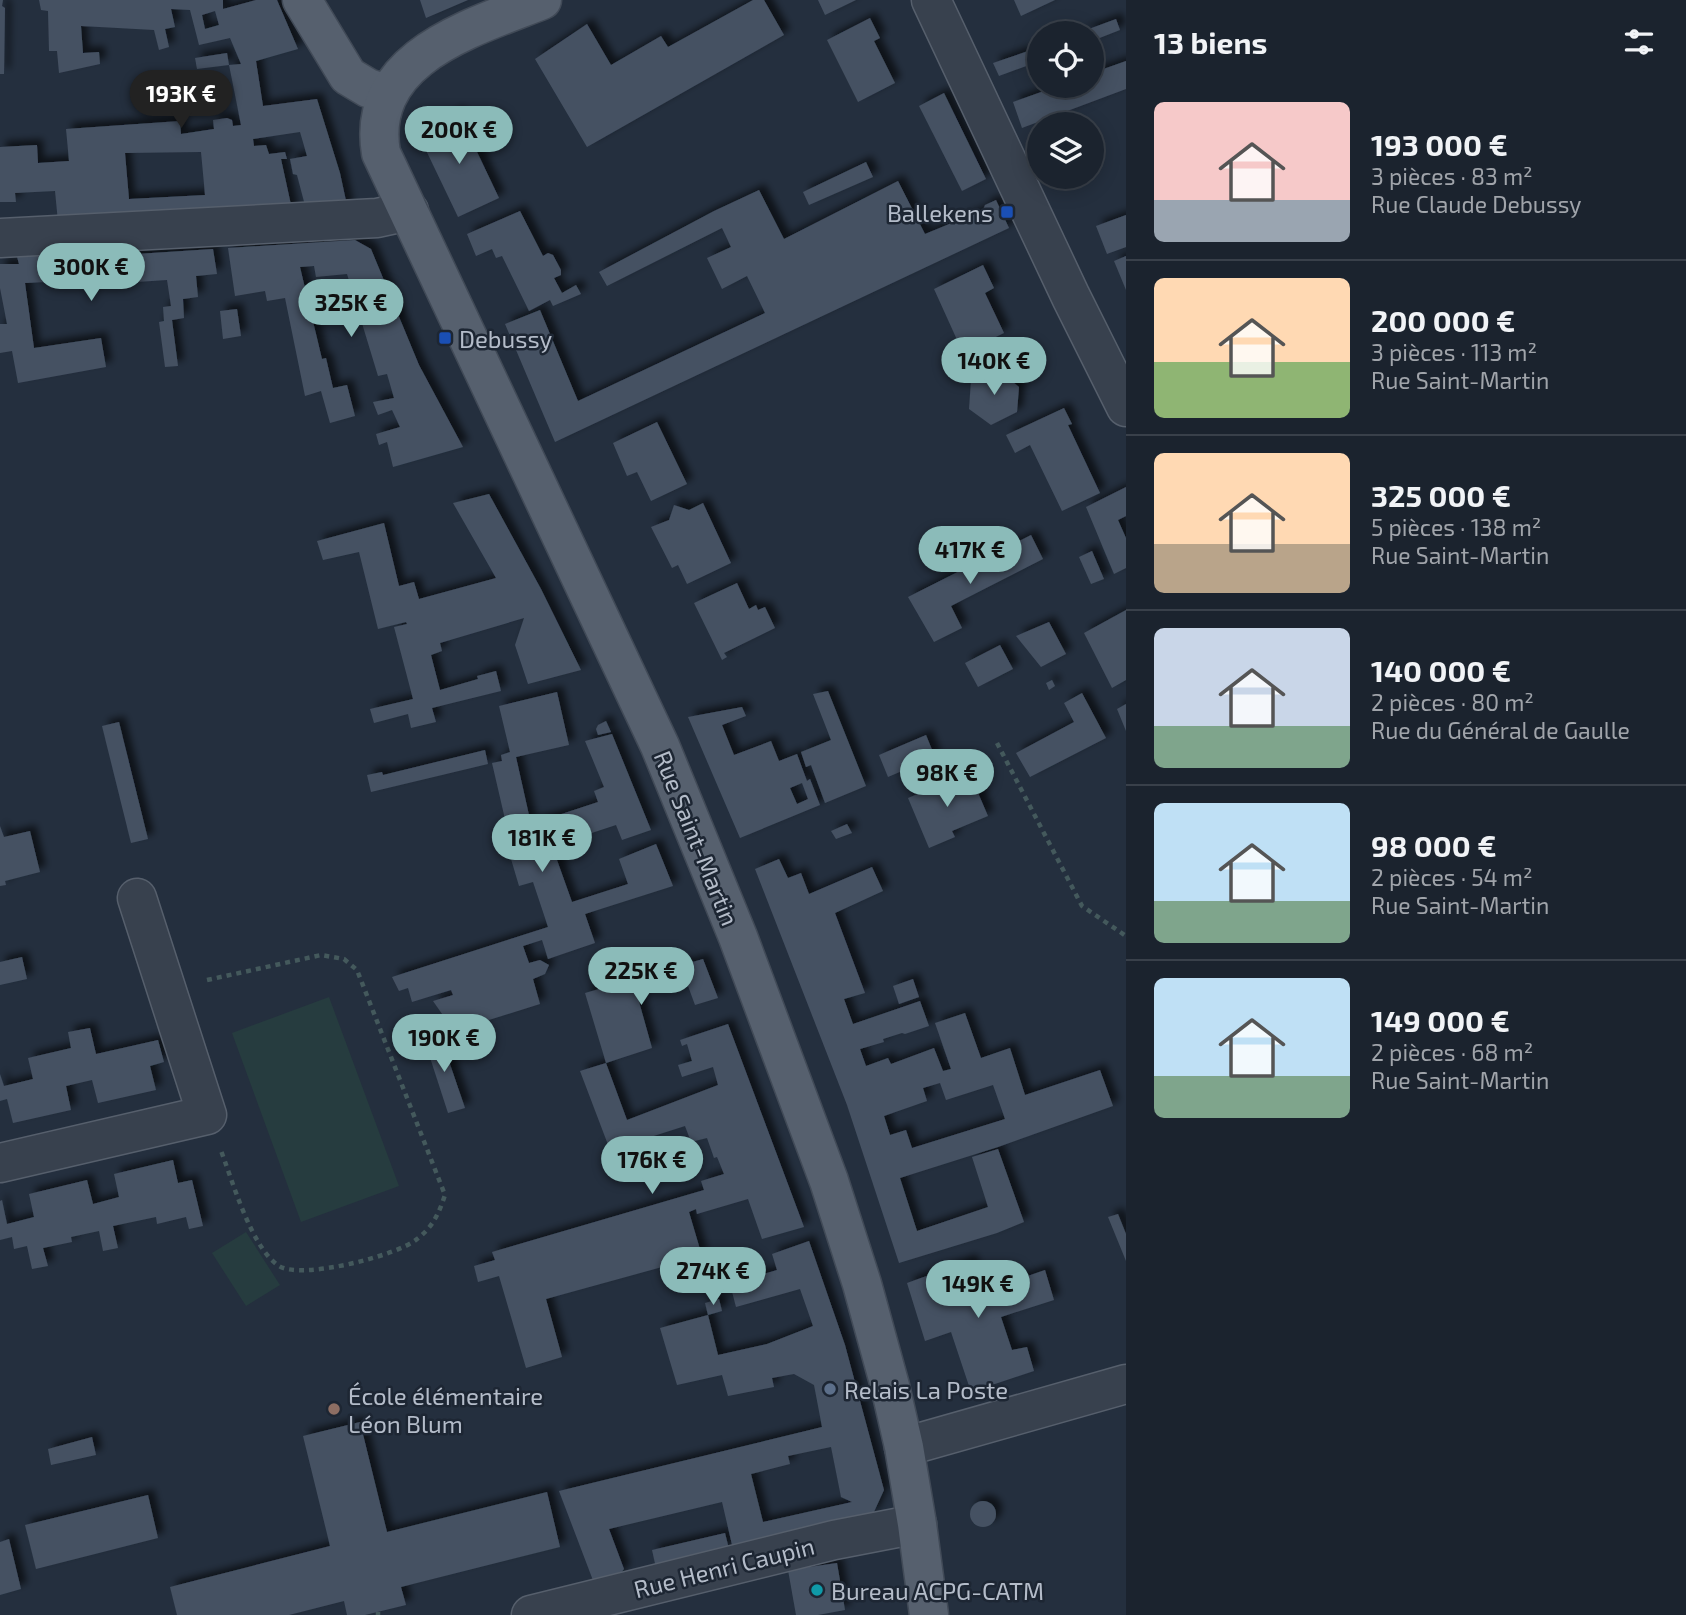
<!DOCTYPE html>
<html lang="fr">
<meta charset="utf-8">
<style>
:root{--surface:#1b232e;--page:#282f3a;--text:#f1f3f6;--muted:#a0a4aa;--line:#39404a;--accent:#8bbbb9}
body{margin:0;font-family:"Exo 2",sans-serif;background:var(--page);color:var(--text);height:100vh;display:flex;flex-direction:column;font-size:26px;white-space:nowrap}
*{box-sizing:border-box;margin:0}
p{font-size:23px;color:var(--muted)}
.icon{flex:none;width:38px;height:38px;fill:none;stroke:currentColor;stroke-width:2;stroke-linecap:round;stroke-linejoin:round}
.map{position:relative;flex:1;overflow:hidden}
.drawer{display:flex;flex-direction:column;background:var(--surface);width:560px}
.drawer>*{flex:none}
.fabs{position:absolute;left:1027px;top:21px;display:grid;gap:14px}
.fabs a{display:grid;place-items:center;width:77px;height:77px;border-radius:50%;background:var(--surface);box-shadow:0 4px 18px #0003,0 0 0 2px var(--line);font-size:35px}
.price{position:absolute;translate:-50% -60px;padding:0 16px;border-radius:24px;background:var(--accent);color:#111;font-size:23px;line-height:46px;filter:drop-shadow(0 2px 4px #0008)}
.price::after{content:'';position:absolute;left:50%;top:42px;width:21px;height:16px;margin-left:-10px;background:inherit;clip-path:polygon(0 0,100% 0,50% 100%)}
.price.selected{background:#222;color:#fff}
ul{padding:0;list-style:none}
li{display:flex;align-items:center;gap:21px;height:175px;padding:0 28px}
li+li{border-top:2px solid var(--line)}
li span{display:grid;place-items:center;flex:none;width:196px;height:140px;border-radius:10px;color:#555}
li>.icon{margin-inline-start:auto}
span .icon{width:84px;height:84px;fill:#fffc;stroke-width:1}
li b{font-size:30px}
h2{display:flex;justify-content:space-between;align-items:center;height:84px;padding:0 28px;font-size:30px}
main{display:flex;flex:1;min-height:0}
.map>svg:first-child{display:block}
</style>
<main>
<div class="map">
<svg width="1126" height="1615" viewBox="0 0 1126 1615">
<defs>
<filter id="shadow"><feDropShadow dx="6" dy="-6" stdDeviation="3.5" flood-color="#0009"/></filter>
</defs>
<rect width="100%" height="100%" fill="#242f3e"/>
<g fill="#263c3f">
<polygon points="329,997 399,1186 301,1222 232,1033"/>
<polygon points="246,1232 280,1285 246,1306 212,1253"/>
</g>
<g fill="#455162" fill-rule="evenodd" filter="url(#shadow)">
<polygon points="0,0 3,0 2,6 5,8 4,74 0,74"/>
<path d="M39,0h184v9l33,-9h21l21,49 -42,12 7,45 54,-7 23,74 8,37 -41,3 -10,-38 -4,-1 -3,-15 17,-3 -7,-24 -47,7 1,7 12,-1 3,9 16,-2 2,7h-6l12,55 -235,8 -3,-31 -40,2 1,9h-16v-55l37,-2 1,18 31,-2 -3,-32 114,-8 1,13 33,-5 -1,-9 14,-2 5,2 1,6 8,-1 -12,-60 12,-1 -11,-26 -31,7 -9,-35 -19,-1 4,18 -10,2 4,18 -10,3 -5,-20 -73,-4 2,27 16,-1 1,12 -41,9 -2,-22h-8l-1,-40 -7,-1zM215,11l4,14 -14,4 -3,-14zM201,152l4,43 -76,4 -4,-46z"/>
<polygon points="420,0 468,0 426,18"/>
<polygon points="753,0 764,0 784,35 587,147 535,59 587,24 611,65 661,36 668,47"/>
<polygon points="818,0 856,0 825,15"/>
<polygon points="1014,0 1055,0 1021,16"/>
<polygon points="870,18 880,38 874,41 895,83 858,102 827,40"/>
<polygon points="1116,19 1120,30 1092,41 1092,33 1078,33"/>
<polygon points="1040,47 1040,61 999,76 993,63"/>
<polygon points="227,53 229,65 197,69 195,58"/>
<polygon points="1126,61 1126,89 1022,128 1013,102 1058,86 1092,86 1092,73"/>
<polygon points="944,93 986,179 962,191 919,106"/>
<polygon points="458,112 499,198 458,217 423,144 429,131"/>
<polygon points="866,162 873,177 809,205 803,192"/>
<polygon points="898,181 925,234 983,210 985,205 996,200 1009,228 555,442 505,324 540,310 578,401 765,313 747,276 722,289 707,258 731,247 722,228 607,286 599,272 714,211 759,190 784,239"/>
<polygon points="520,211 543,256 548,253 553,255 561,270 561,275 554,278 562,293 576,285 581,294 553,306 550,300 529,311 502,256 496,258 492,249 476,256 467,234"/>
<polygon points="1126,215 1126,247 1107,254 1096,226"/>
<polygon points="355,240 371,249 419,365 463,447 393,467 387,442 379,445 376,434 400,427 392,410 378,415 373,402 394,398 387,374 378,376 347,274 316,277 314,266 300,267 322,359 326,358 333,388 347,385 355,416 330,423 321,391 305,396 285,298 267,301 265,291 235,296 228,248"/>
<polygon points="213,249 217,274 196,276 198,297 183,299 184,318 172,320 178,366 165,367 159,322 164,321 163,307 171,306 167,280 92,285 92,280 25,283 34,348 101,338 106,367 18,383 12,351 0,353 0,324 7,324 0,288 0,264 19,264 16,253 89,251 90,257"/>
<polygon points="1126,256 1126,290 1114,261"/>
<polygon points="983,265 994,288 985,293 1004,333 963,353 934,289"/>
<polygon points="237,309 241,336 223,339 220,311"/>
<polygon points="996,368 1019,387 1017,412 991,425 969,409 971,380"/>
<polygon points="1064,408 1072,424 1068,425 1100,493 1062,511 1030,445 1015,453 1006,435"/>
<polygon points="657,422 687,484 651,501 637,472 627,476 613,443"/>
<polygon points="1126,487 1126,516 1118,520 1126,538 1126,568 1114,574 1086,507"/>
<polygon points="489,494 541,589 581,670 528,684 515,645 524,618 440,643 442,651 431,655 440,690 478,679 477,676 496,671 501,691 432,708 436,722 411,728 408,714 374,723 370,709 413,699 394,627 407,624 406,622 378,629 359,552 323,560 317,541 384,523 399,586 414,582 419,599 496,578 453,503"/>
<polygon points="703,503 731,563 687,584 678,565 672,568 651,527 669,520 674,505 689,510"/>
<polygon points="1031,535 1043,559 951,606 962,628 934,642 908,597"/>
<polygon points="1092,551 1104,579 1091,584 1079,557"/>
<polygon points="737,583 749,609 756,605 758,610 765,607 775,628 724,653 727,657 722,660 694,603"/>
<polygon points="1126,610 1126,680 1112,688 1084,633"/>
<polygon points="1049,622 1066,654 1041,667 1016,636"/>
<polygon points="1000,645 1013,669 978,687 965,663"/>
<polygon points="1052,680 1055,686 1049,690 1046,683"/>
<polygon points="828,691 866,786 825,803 811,765 806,767 801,752 831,740 813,694"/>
<polygon points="557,692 569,745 516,757 531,824 598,802 594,791 604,787 585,741 612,734 651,830 622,840 616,825 552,846 572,902 628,884 619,859 656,844 673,886 585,914 595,943 548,959 542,940 523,946 529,963 540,960 549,965 545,974 533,979 540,1004 454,1031 433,1001 453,995 451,990 412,1002 408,988 399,991 392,977 548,927 533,882 519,886 511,859 514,858 492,763 502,761 501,755 510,752 499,706"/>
<polygon points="1082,693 1106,738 1030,777 1016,753 1074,722 1064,703"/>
<polygon points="1126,704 1126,731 1117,709"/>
<path d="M742,707l4,9 -24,9 12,30 37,-14 8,20 18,-7 10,27 3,-2 10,26 -80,33 -52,-121zM802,783l6,16 -11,5 -7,-16z"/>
<polygon points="606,721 611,732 598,735 596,729 598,725"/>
<polygon points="119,722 148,839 131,843 102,726"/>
<polygon points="926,735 935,757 888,777 879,755"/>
<polygon points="485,750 488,764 371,792 367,775 382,772 383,775"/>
<polygon points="969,772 988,816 952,831 955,837 929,848 908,798"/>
<polygon points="847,824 852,833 836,839 831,831"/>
<polygon points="0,826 4,837 30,831 40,872 5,881 6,885 0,886"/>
<path d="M779,859l9,19 13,-5 8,21 63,-27 11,24 -48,22 30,80 -21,6 9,25 67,-23 9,25 -24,8 -3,-1 -19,6 1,3 -24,7 6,17 22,-8 3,6 43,-16 9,23 8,-2 -16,-46 30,-10 16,45 29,-10 15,47 75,-25 13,36 -115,41 -98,31 17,53 71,-24 -16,-50 26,-8 26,73 -27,11 -98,30 -52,-158 -92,-236zM940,1083l6,17 47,-15 12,34 -93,29 -6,-18 -16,5 -6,-19 43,-15 -4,-13z"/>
<polygon points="22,957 27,979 0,985 0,962"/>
<polygon points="703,959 718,998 695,1005 688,986 661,992 659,985 636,991 652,1048 606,1063 585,993"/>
<polygon points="913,979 919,997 899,1004 893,986"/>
<polygon points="728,1024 804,1227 762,1239 748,1199 697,1214 696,1209 689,1212 702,1256 546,1299 562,1357 526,1368 499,1276 478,1282 474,1266 495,1260 492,1252 704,1190 701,1181 724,1174 717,1157 714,1158 707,1138 691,1142 685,1126 610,1150 580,1071 606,1063 627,1120 718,1085 713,1067 682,1077 678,1065 692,1061 687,1044 682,1046 680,1040"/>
<polygon points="90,1028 96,1054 158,1040 164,1062 150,1066 156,1090 98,1103 92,1080 66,1086 71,1110 13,1123 7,1099 0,1101 0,1074 4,1086 33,1079 28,1058 71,1048 68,1032"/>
<polygon points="440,1035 465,1108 448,1113 424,1039"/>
<polygon points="173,1160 178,1183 192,1180 203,1226 189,1229 186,1217 157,1224 156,1217 113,1226 118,1248 103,1251 99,1231 71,1237 72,1242 43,1248 48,1266 32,1269 27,1246 14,1249 12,1237 0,1240 0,1201 2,1200 7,1224 34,1217 29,1194 87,1180 93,1204 119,1197 114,1174"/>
<polygon points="1118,1214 1126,1234 1126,1261 1108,1217"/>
<path d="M809,1241l36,104 39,145 -11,24 -140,35 -11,-47 -113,27 15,40 -6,8 -24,6 -35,-92 263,-64 -8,-42 -20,-11 -22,4 2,9 -46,9 -6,-21 -45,10 -17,-57 48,-13 10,40 49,-11 46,-18 -13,-37 -64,18 -6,-23 47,-14 -5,-16zM831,1447l10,50 11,5 -89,20 -12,-48 39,-10 -2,-8z"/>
<polygon points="971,1260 981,1292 1045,1270 1054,1300 1001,1317 1012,1350 1027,1347 1034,1371 971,1392 951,1332 925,1341 907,1283"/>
<polygon points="719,1299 722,1311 708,1315 705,1303"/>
<polygon points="360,1422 387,1532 547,1492 560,1547 401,1587 406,1605 365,1615 347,1615 344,1601 289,1615 177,1615 170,1587 330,1546 303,1436"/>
<polygon points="92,1437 96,1455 51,1465 48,1449"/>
<polygon points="148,1495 158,1538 36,1569 25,1525"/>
<circle cx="983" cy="1514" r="13"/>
<polygon points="725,1533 729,1549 656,1568 652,1550"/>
<polygon points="9,1539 21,1589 0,1595 0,1542"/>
<polygon points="837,1563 845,1610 818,1615 796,1615 788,1570"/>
</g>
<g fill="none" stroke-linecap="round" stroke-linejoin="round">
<g stroke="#565f6c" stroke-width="41">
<g id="minor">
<polyline points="931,0 1071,297 1126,407"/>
<polyline points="0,238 377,218 409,211"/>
<polyline points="0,1163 207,1115 137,898"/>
<polyline points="904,1447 1126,1384"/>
<polyline points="531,1615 834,1540 917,1524"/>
</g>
</g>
<g stroke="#414a57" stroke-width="41">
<g id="major">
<polyline points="302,0 348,76 368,88 388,95"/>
<path d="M542,0c-70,28 -177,57 -161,153l279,593 78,191 91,244 33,103 28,102 14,61 13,77 12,91"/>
</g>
</g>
<g stroke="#44595c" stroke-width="4.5" stroke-dasharray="5 5" stroke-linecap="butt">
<polyline points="997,743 1082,906 1126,936"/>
<path d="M207,980l114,-25 23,4 13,11 88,225c-6,18 -12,32 -28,44 -20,17 -116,41 -138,27 -28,-18 -47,-87 -59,-118"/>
<polyline points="378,1612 378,1615"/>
</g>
<use href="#minor" stroke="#38414e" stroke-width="38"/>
<use href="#major" stroke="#56606e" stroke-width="38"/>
</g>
<g fill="#1a4fb4" stroke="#1d2633" stroke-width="2.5">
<rect x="1000" y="205" width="14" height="14" rx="3.5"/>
<rect x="438" y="331" width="14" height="14" rx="3.5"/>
</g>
<circle fill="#5c6f8a" stroke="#1d2633" stroke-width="2.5" cx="830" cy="1389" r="7"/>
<circle fill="#8d6e63" stroke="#1d2633" stroke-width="2.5" cx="334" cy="1409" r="7"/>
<circle fill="#0f9aa8" stroke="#1d2633" stroke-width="2.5" cx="817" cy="1590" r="7"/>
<g text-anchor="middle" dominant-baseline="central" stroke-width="5" stroke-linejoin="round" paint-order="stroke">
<g font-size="24" fill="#b4bcc9" stroke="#1d2633" text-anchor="start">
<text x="993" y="212" text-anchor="end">Ballekens</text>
<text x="459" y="338">Debussy</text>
<text x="844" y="1389">Relais La Poste</text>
<text x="348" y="1395">École élémentaire<tspan x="348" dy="28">Léon Blum</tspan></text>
<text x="831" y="1590">Bureau ACPG-CATM</text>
</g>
<g font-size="24" fill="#b4bcc9" stroke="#1d2633">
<text transform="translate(697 838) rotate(68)">Rue Saint-Martin</text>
<text transform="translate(724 1567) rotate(-14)">Rue Henri Caupin</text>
</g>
</g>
</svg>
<div class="fabs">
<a><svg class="icon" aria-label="locate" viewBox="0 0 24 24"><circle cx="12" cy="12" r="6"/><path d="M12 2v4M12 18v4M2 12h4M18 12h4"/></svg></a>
<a><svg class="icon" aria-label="layers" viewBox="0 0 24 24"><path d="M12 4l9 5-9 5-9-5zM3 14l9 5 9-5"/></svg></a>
</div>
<b class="price selected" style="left:181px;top:130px">193K €</b>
<b class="price" style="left:459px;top:166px">200K €</b>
<b class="price" style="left:91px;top:303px">300K €</b>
<b class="price" style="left:351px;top:339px">325K €</b>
<b class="price" style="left:994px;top:397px">140K €</b>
<b class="price" style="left:970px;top:586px">417K €</b>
<b class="price" style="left:947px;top:809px">98K €</b>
<b class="price" style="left:542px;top:874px">181K €</b>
<b class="price" style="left:641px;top:1007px">225K €</b>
<b class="price" style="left:444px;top:1074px">190K €</b>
<b class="price" style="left:652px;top:1196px">176K €</b>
<b class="price" style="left:713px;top:1307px">274K €</b>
<b class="price" style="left:978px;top:1320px">149K €</b>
</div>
<section class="drawer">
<h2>13 biens<svg class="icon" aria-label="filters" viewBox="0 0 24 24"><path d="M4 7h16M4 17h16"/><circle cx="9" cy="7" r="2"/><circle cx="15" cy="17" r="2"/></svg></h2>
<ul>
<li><span style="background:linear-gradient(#f6c9c9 70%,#9aa5b1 0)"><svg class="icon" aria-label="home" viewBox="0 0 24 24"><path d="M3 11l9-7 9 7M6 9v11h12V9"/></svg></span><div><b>193 000 €</b><p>3 pièces · 83 m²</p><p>Rue Claude Debussy</p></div></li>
<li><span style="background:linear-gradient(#ffd9b3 60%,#8fb573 0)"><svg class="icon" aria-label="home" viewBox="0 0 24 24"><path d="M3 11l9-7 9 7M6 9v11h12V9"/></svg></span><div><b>200 000 €</b><p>3 pièces · 113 m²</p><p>Rue Saint-Martin</p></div></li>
<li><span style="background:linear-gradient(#ffd9b3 65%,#b9a48a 0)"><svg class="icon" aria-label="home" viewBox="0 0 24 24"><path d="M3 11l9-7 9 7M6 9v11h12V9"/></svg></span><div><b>325 000 €</b><p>5 pièces · 138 m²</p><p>Rue Saint-Martin</p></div></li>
<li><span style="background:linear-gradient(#c9d6e8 70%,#7fa58c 0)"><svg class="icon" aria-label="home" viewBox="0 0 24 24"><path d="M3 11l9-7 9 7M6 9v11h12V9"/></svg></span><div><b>140 000 €</b><p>2 pièces · 80 m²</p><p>Rue du Général de Gaulle</p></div></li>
<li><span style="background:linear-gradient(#bfe0f5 70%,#7fa58c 0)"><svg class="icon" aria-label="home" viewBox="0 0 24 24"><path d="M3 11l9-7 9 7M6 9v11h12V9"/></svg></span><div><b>98 000 €</b><p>2 pièces · 54 m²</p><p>Rue Saint-Martin</p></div></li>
<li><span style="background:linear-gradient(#bfe0f5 70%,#7fa58c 0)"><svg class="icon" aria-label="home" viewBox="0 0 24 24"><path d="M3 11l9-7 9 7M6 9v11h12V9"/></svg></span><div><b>149 000 €</b><p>2 pièces · 68 m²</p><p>Rue Saint-Martin</p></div></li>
</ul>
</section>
</main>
